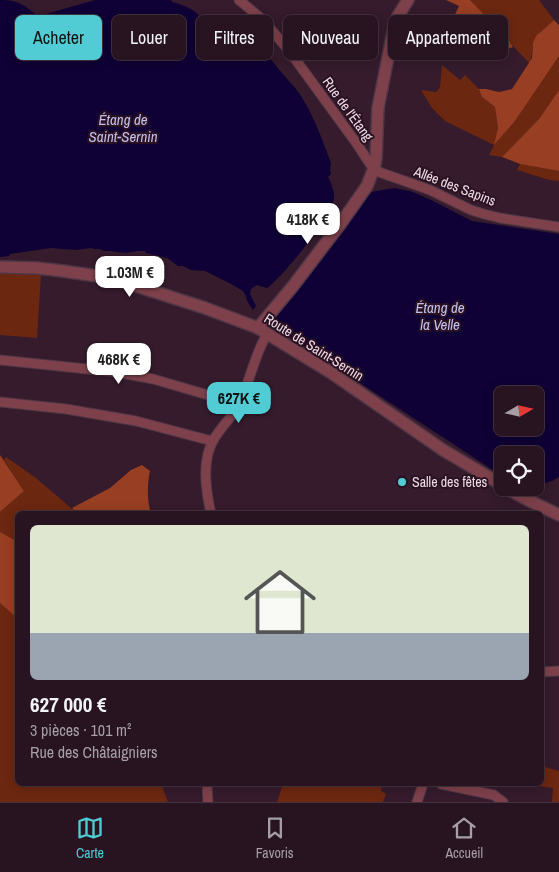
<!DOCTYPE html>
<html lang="fr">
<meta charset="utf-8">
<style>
:root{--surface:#281421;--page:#301d2a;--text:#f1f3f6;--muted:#a59ea5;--line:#44333f;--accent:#51ccd5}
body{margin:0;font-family:"Archivo Narrow",sans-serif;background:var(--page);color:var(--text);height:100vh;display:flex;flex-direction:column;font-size:19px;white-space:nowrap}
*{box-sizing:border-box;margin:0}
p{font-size:16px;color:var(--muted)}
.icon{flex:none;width:28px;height:28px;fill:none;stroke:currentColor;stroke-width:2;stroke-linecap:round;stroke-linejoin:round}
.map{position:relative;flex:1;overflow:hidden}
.drawer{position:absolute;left:15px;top:511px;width:529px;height:275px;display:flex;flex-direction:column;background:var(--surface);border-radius:8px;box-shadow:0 2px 12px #0003,0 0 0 1px var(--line)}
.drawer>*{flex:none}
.top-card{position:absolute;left:15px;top:15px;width:530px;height:45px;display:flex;gap:10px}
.needle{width:32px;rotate:81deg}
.fabs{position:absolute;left:494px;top:386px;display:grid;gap:10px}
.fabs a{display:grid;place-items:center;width:50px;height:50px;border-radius:8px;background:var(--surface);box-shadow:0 2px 12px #0003,0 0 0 1px var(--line);font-size:25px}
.price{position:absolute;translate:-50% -42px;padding:0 11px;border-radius:10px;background:#fff;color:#222;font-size:16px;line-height:32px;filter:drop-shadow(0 1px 2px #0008)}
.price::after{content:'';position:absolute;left:50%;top:30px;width:15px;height:11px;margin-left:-8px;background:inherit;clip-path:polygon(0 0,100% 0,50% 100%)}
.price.selected{background:var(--accent);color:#111}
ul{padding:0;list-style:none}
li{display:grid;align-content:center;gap:10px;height:265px;padding:0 15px}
li span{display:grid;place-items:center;height:155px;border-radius:8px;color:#555}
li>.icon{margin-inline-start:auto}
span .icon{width:90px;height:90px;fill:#fffc;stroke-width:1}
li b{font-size:21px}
.tag{padding:0 18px;border-radius:8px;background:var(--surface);box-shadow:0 2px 12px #0003,0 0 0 1px var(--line);font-size:18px;line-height:45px}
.tag.selected{background:var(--accent);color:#111}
.menu{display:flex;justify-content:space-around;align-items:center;height:70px;border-top:1px solid var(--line);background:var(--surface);font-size:14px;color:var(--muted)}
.menu a{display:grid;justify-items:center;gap:2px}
.menu .selected{color:var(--accent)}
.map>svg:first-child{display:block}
</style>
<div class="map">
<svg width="559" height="802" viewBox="0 0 559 802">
<rect width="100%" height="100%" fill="#351b2c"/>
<g fill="#6c2710">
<path d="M470,0h69l15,20c-6,6 -17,13 -20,22 -3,8 -1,14 -5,21z"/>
<polygon points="559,56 559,90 539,119 502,157 489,155 494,145 445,121 432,108 421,90 436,92 440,88 442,65 460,80 465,75 479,89 482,97 495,107 498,128 495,144 515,121"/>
<polygon points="520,164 559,171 559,181 549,180 517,170"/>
<polygon points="0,272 18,272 41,274 37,338 0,335"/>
<polygon points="6,457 36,478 78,514 18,514 17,543 13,539 0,532 0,512 24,491 4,460"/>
<polygon points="0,603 17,618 18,784 161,784 168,802 0,802"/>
<polygon points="541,766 559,771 559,802 552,802 553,788 539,786 539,784 541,784"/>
<polygon points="283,784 382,784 381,791 386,794 383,802 277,802"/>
</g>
<g fill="#983e22">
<polygon points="446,0 470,0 508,39 513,47 507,49 489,38 473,34 462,24 456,27 451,23 459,6"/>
<polygon points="554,20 559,25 559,56 515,121 494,145 498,128 495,107 482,97 479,89 486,89 499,92 512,89 532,58 533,43 536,36"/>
<polygon points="559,90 559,171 520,164 502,157 539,119"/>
<polygon points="0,455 24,491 0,512"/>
<path d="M142,465l8,6c-3,14 -3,29 1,43h-73l-6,-6 38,-20 21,-18z"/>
<polygon points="0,532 13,539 17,543 17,618 0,603"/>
</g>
<g fill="#0f0035" fill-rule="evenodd">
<path d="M0,0c19,0 23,5 37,15l9,-1 49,-14h76l1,2c13,3 27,9 33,22 3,8 3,15 11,20l6,-4 5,-15c21,3 42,32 55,48 5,6 12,13 17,20 15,22 23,47 32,70l-1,7 1,4 -3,3c3,7 7,14 6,22 -3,18 -52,79 -67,89l-10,-3 -6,4 -1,5 6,12 -3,4 -6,-9 -1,-5 -3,-5 -12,-7 -26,-13 -14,-1 -8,-4h-5l-11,-8 -21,-5 -1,-2h-8l-11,2 -16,-2h-6l-4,-2h-6l-3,-1 -15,2 -25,-2 -41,6 -1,2 -9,1z"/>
<path d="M394,188l16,3 19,8 43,22 87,13v243l-7,4 -17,5v-31h-33v21l-232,-152 101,-132zM502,395h33v33h-33z"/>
</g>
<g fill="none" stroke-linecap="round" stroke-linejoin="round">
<g stroke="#4f3646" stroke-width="11">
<g id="minor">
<polyline points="239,0 263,20 290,52 357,144 370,164 379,172 430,190 471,210 484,214 500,218 559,227"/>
<polyline points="0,360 116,372 153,379 239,404"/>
<polyline points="0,402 66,409 136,421 212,441"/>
<path d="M211,514c-5,-23 -10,-54 3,-75 7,-12 18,-22 25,-34 11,-24 15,-49 28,-71"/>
<polyline points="541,672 559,671"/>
<polyline points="207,784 208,802"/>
<polyline points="441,784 494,795 503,802"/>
<polyline points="417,802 423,784"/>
</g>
</g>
<g stroke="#4f3646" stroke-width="14">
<g id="tertiary">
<polyline points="0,267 37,268 63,271 97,276 121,281 205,308 258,328 330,372 443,450 502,485"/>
<polyline points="258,328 293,286 341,223 367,186 374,168 376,159 378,108 393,32 398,16 408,0"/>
<polyline points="506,488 530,501 559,515"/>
</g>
</g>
<use href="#minor" stroke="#7e414b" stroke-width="9"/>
<use href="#tertiary" stroke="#7e414b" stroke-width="11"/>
</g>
<circle fill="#51ccd5" stroke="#2b1222" stroke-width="2" cx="402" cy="482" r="5"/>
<g text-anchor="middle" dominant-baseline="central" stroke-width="4" stroke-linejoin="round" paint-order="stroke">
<g font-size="14" fill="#eddbe5" stroke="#2b1222">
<text transform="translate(348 109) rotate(54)">Rue de l'Étang</text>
<text transform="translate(455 186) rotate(21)">Allée des Sapins</text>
<text transform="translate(314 347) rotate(32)">Route de Saint-Sernin</text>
</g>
<g font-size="14" fill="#eddbe5" stroke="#2b1222" text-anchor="start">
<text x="412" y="482">Salle des fêtes</text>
</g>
<g font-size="15" font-style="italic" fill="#c1c0ed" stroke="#2b1222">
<text x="123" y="119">Étang de<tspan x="123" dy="17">Saint-Sernin</tspan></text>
<text x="440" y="307">Étang de<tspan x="440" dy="17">la Velle</tspan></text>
</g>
</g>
</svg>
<div class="fabs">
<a><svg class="needle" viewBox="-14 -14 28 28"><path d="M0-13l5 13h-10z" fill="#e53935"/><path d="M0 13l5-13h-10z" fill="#a59ea5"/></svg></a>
<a><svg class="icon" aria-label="locate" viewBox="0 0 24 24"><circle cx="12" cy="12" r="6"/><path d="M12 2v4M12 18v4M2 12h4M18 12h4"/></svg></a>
</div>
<b class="price" style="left:308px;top:245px">418K €</b>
<b class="price" style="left:130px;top:298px">1.03M €</b>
<b class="price" style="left:119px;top:385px">468K €</b>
<b class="price selected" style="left:239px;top:424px">627K €</b>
<div class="top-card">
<a class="tag selected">Acheter</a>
<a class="tag">Louer</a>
<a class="tag">Filtres</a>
<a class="tag">Nouveau</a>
<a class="tag">Appartement</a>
</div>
<section class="drawer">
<ul>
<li><span style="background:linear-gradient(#dfe7d0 70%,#9aa5b1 0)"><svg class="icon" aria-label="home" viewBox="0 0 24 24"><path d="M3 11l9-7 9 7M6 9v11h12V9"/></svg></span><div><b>627 000 €</b><p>3 pièces · 101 m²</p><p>Rue des Châtaigniers</p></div></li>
</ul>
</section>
</div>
<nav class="menu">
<a class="selected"><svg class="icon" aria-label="map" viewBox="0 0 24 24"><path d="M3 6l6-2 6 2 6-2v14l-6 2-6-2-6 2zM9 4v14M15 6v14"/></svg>Carte</a>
<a><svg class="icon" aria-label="saved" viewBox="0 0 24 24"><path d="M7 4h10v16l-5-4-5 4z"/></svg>Favoris</a>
<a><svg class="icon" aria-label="home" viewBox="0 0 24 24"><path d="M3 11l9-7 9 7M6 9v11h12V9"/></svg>Accueil</a>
</nav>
